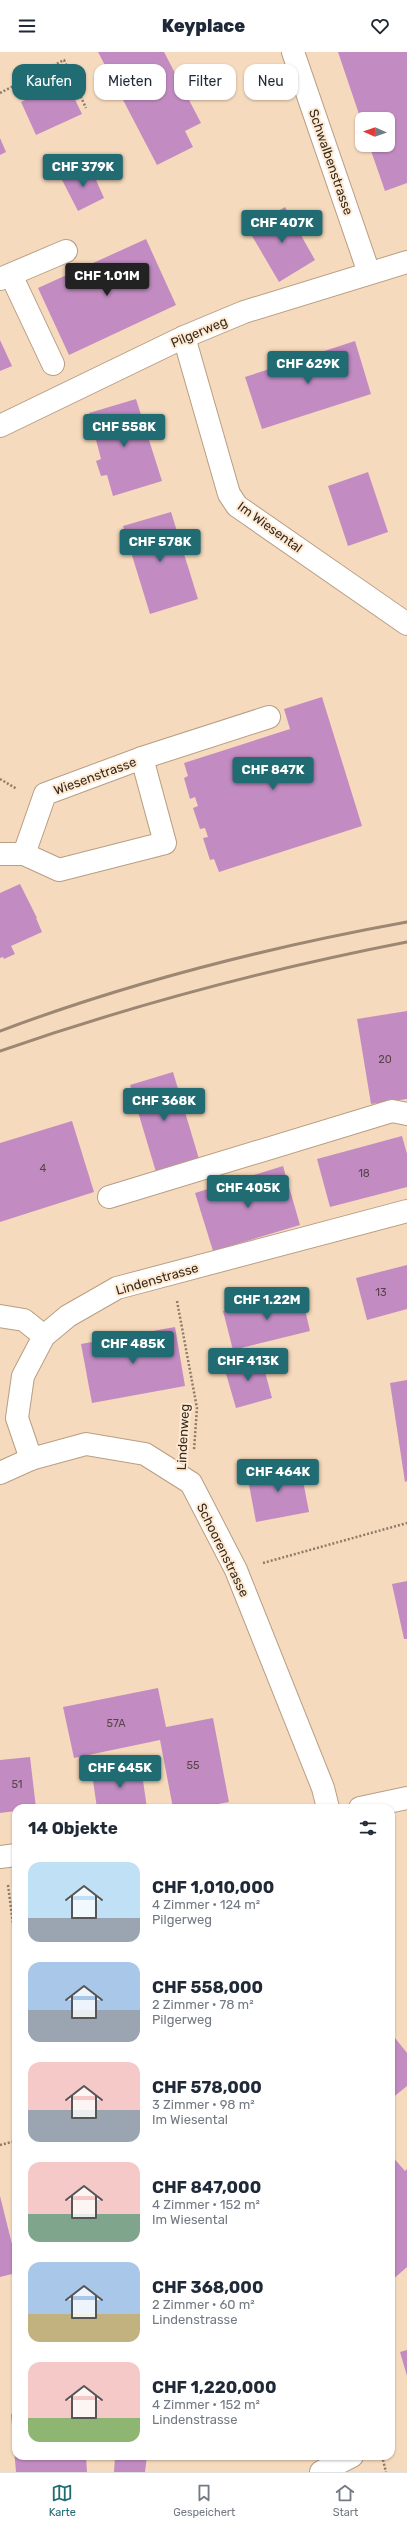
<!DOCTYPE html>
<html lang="de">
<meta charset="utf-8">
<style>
:root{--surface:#fff;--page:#f6f6f7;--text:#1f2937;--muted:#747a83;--line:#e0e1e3;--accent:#216c73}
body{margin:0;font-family:Rubik,sans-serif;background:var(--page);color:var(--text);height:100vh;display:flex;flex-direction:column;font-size:15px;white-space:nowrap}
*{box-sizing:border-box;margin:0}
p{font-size:13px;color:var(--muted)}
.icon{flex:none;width:22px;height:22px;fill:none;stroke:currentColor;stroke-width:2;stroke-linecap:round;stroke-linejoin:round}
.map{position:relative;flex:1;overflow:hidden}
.panel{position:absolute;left:12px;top:1752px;width:383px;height:656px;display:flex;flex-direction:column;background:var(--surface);border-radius:12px;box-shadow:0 1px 3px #0004}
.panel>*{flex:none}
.hud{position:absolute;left:12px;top:12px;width:383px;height:36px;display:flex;gap:8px}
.needle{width:26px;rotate:272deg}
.buttons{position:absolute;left:355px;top:60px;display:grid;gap:8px}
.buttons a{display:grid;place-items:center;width:40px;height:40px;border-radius:8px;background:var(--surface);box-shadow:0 1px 3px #0004;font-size:20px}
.price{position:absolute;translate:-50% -34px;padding:0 9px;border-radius:4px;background:var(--accent);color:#fff;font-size:13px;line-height:26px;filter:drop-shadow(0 1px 2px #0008)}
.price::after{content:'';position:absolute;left:50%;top:24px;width:12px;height:9px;margin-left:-6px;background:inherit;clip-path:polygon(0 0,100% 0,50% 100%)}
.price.active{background:#222;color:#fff}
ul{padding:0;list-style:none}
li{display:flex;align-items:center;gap:12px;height:100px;padding:0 16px}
li span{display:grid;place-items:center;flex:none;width:112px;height:80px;border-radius:12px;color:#555}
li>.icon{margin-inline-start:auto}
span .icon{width:48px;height:48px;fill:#fffc;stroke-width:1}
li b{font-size:17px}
h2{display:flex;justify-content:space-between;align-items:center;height:48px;padding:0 16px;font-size:17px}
.chip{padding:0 14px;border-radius:12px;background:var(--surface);box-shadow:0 1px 3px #0004;font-size:14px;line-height:36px}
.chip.active{background:var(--accent);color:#fff}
header{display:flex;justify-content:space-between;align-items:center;height:52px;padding:0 16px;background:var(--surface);font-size:18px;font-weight:800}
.menu{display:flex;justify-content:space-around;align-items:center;height:56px;border-top:1px solid var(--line);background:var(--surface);font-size:11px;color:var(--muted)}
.menu a{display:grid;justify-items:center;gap:2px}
.menu .active{color:var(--accent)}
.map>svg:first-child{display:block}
</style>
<header><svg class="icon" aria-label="menu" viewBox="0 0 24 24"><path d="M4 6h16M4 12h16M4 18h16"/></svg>Keyplace<svg class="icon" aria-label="heart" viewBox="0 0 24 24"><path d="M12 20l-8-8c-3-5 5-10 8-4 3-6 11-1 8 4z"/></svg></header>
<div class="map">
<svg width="407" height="2420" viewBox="0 0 407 2420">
<rect width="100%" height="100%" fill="#f6dabd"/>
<g fill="#c28cc2">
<polygon points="98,0 164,0 201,71 185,79 193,95 157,113"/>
<polygon points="338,0 407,0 407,131 385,139 369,93 388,93 388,67 362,67 362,71"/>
<polygon points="66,29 82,62 36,83 21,50"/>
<polygon points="0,86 6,100 0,103"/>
<polygon points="89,112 104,146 78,159 61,126"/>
<polygon points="285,155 315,208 279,230 248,177"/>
<polygon points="146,187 176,253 69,303 38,236"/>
<polygon points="0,288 12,314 0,319"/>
<polygon points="355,289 371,342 262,377 245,325"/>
<polygon points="136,347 162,429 113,444 107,423 101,424 96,409 101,407 89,361"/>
<polygon points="368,420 388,480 348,494 328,434"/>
<polygon points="171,460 198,547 150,562 123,474"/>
<polygon points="322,645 362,774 219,820 214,807 210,808 203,786 208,785 205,776 200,777 193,756 198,754 195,745 190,747 184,726 188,724 184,711 290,677 284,657"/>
<polygon points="20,832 37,866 36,866 42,880 11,894 15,902 4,907 3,905 0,906 0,841"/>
<polygon points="407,959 407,1047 371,1052 357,967"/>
<polygon points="173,1020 199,1107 156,1120 130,1033"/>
<polygon points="72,1069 94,1140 0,1170 0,1091"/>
<polygon points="402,1084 407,1102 407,1135 330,1155 317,1107"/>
<polygon points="283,1114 300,1173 213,1199 195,1141"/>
<polygon points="407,1213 407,1257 367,1268 356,1226"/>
<polygon points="301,1240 310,1279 233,1298 223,1259"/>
<polygon points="175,1275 185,1334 92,1351 81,1292"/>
<polygon points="261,1305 272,1346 236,1356 224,1315"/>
<polygon points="407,1328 407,1429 405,1430 390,1331"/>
<polygon points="300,1413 309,1460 256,1470 247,1422"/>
<polygon points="407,1529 407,1587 404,1587 392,1532"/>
<polygon points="158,1636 166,1675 213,1666 229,1750 197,1756 173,1756 160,1688 74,1706 63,1655"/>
<polygon points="30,1705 36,1756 16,1756 16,1759 0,1761 0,1708"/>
<polygon points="141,1715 147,1756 97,1756 92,1722"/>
<polygon points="391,1981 407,2001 407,2034 391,2047"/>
<polygon points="391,2103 405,2119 407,2117 407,2215 391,2229"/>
<polygon points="0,2144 16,2208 16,2221 0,2225"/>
<polygon points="407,2298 407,2324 400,2300"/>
<polygon points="16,2361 16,2404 86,2404 87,2420 16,2420 11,2362"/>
<polygon points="115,2404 147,2404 145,2420 114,2420"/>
</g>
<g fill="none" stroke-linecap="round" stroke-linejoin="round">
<g stroke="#b89e83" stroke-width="24">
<g id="minor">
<polyline points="293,0 369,221"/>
<polyline points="11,223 53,312"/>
<polyline points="0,227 66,199"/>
<polyline points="184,285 229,442 237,454 407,572"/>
<polyline points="0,374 184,285 244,260 407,210"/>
<polyline points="142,706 269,665"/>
<polyline points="0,802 24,802 59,818 165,791 142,706 45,742 24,802"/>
<polyline points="109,1145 392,1059 407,1062"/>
<polyline points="0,1264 24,1268 44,1284"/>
<polyline points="31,1407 17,1366 23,1324 44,1284 68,1264 117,1236 407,1159"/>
<polyline points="0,1421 31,1407 86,1392 145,1402 191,1431 236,1518 323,1736 328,1756"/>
<polyline points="360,1756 407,1746"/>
<polyline points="0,1805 16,1803"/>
<polyline points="321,2420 352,2404"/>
</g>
</g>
<g stroke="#8d7b68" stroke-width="2.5" stroke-dasharray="2 2" stroke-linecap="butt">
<polyline points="0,41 64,8 86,56"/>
<polyline points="0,727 17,737"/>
<polyline points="177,1249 197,1356 194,1398"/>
<polyline points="263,1511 407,1471"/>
<polyline points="8,1833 16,1895"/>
<polyline points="0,2093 16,2089"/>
<polyline points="382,2404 386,2420"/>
</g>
<use href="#minor" stroke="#fff" stroke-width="22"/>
<g stroke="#9b8773" stroke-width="3">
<path d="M0,979c131,-49 269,-84 407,-109"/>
<path d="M0,999c133,-46 268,-82 407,-109"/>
</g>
</g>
<g text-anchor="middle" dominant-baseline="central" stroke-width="4" stroke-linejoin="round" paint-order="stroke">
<g font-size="11" fill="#584348">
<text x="385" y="1007">20</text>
<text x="43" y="1116">4</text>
<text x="364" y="1121">18</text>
<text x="381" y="1240">13</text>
<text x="116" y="1671">57A</text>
<text x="193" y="1713">55</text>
<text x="17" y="1732">51</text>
</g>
<g font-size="13" fill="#352b20" stroke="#ffe9d1">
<text transform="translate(331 110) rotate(71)">Schwalbenstrasse</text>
<text transform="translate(199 280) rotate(-23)">Pilgerweg</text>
<text transform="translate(270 475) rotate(36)">Im Wiesental</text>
<text transform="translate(95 724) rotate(-20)">Wiesenstrasse</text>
<text transform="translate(157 1227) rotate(-16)">Lindenstrasse</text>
<text transform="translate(183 1385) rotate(-87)">Lindenweg</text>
<text transform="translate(223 1498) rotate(64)">Schoorenstrasse</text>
</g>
</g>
</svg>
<div class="buttons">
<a><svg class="needle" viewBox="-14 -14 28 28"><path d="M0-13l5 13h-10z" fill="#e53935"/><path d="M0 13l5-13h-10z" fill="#747a83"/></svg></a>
</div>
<b class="price" style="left:83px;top:136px">CHF 379K</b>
<b class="price" style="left:282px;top:192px">CHF 407K</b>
<b class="price active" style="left:107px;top:245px">CHF 1.01M</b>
<b class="price" style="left:308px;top:333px">CHF 629K</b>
<b class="price" style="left:124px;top:396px">CHF 558K</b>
<b class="price" style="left:160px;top:511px">CHF 578K</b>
<b class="price" style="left:273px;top:739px">CHF 847K</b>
<b class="price" style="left:164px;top:1070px">CHF 368K</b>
<b class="price" style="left:248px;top:1157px">CHF 405K</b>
<b class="price" style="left:267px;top:1269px">CHF 1.22M</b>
<b class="price" style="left:133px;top:1313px">CHF 485K</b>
<b class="price" style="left:248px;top:1330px">CHF 413K</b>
<b class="price" style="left:278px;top:1441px">CHF 464K</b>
<b class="price" style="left:120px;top:1737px">CHF 645K</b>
<div class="hud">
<a class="chip active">Kaufen</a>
<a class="chip">Mieten</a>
<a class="chip">Filter</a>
<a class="chip">Neu</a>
</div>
<section class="panel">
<h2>14 Objekte<svg class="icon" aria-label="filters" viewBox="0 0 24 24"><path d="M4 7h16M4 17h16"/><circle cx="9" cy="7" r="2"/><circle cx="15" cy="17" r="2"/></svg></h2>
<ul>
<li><span style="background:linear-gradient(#bfe0f5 70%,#9aa5b1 0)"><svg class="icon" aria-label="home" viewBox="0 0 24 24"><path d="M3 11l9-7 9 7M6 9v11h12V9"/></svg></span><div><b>CHF 1,010,000</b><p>4 Zimmer · 124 m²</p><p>Pilgerweg</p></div></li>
<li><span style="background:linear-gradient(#a9c7e8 60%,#9aa5b1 0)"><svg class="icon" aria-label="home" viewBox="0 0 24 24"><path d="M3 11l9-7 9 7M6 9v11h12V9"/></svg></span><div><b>CHF 558,000</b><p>2 Zimmer · 78 m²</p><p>Pilgerweg</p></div></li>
<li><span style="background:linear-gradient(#f6c9c9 60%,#9aa5b1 0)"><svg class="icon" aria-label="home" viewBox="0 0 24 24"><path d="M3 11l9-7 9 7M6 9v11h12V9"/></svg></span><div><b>CHF 578,000</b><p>3 Zimmer · 98 m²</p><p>Im Wiesental</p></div></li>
<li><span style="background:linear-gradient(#f6c9c9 65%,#7fa58c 0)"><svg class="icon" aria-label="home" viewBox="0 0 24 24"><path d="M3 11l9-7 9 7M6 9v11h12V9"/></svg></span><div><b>CHF 847,000</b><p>4 Zimmer · 152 m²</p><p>Im Wiesental</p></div></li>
<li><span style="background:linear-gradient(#a9c7e8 65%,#c2b280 0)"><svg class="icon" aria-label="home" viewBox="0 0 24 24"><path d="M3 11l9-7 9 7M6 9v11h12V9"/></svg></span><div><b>CHF 368,000</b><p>2 Zimmer · 60 m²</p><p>Lindenstrasse</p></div></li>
<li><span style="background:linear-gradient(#f6c9c9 70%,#8fb573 0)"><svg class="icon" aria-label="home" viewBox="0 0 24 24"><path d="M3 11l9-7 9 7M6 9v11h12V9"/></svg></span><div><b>CHF 1,220,000</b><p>4 Zimmer · 152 m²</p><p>Lindenstrasse</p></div></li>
</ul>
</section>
</div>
<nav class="menu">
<a class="active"><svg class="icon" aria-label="map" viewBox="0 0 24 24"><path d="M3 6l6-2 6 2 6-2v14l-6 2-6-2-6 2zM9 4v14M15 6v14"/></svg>Karte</a>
<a><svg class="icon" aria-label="saved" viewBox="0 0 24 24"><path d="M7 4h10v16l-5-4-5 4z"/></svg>Gespeichert</a>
<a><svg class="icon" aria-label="home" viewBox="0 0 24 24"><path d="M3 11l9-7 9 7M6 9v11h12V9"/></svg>Start</a>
</nav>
